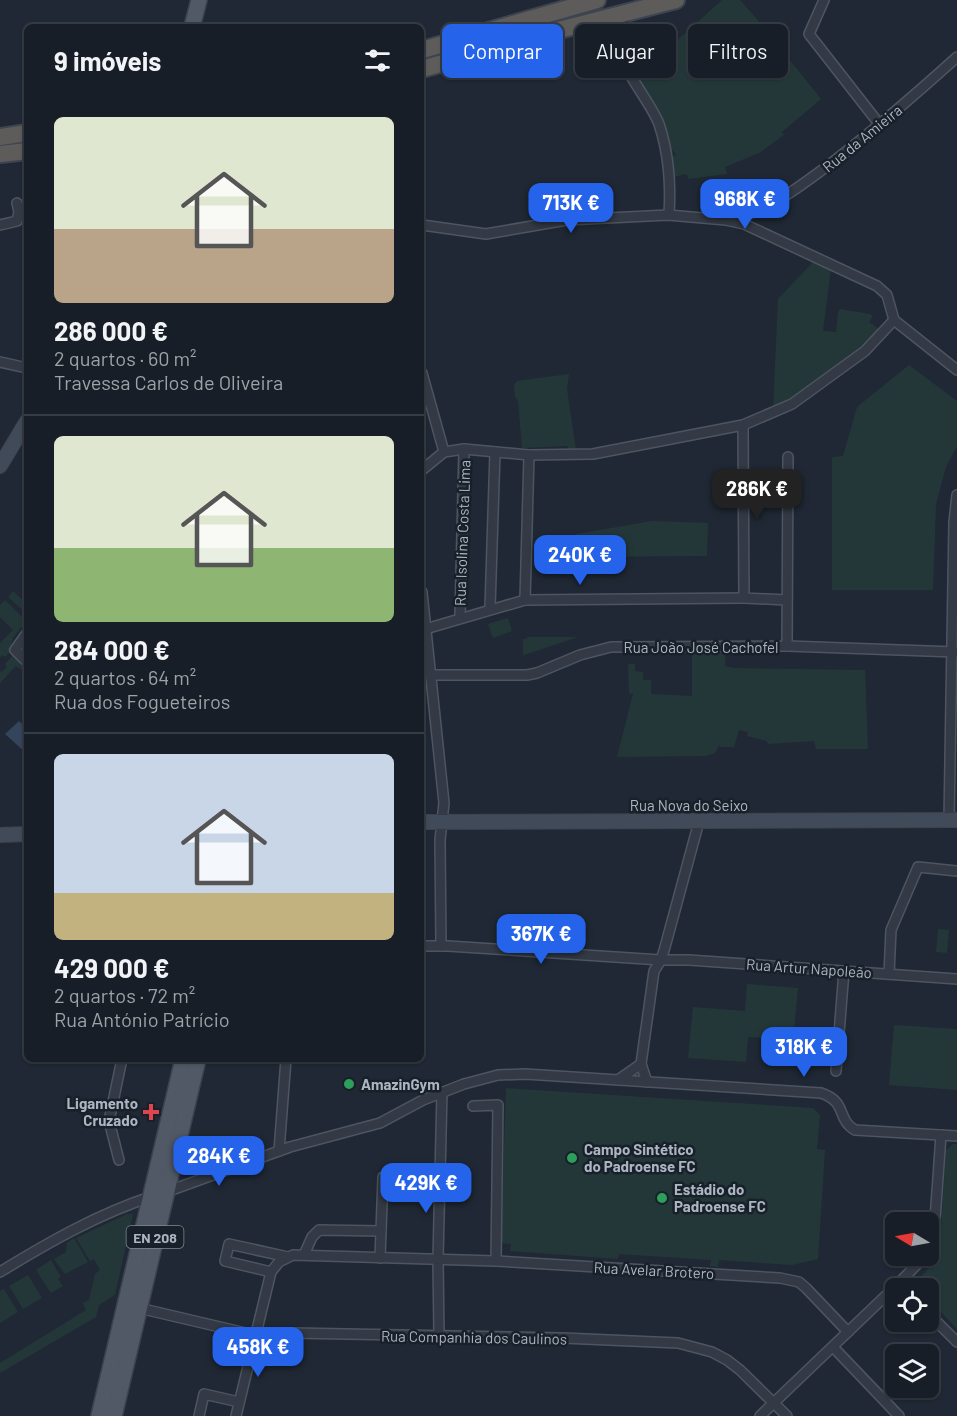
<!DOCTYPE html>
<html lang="pt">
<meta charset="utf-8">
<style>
:root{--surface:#171e27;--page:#20272f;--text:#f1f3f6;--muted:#9ea2a7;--line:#363c44;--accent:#2563eb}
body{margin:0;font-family:Barlow,sans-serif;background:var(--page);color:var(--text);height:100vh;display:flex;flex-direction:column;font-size:22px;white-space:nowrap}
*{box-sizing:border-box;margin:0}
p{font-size:20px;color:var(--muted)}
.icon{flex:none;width:33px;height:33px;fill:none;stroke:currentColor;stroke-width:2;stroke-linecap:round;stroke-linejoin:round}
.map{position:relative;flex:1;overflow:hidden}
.panel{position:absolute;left:24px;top:24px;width:400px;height:1038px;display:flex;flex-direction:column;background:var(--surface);border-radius:9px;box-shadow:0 2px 4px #0004,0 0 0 2px var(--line)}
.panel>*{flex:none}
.banner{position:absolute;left:442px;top:24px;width:424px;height:54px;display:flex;gap:12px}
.needle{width:39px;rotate:280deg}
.fabs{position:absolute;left:885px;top:1212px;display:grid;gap:12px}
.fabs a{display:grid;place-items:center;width:54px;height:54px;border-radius:9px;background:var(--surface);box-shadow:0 2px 4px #0004,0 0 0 2px var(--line);font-size:30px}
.price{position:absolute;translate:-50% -51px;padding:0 14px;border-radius:12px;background:var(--accent);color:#fff;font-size:20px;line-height:39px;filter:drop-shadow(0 2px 3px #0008)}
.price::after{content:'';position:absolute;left:50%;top:36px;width:18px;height:14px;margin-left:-9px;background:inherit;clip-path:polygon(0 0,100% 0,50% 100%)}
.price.active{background:#222;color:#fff}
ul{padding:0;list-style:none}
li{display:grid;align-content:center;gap:12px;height:318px;padding:0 30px}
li+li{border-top:2px solid var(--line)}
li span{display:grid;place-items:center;height:186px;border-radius:9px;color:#555}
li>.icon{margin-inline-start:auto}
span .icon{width:108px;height:108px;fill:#fffc;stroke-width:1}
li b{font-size:26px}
h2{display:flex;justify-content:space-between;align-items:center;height:72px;padding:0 30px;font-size:26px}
.tag{padding:0 21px;border-radius:9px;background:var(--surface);box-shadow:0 2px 4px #0004,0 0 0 2px var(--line);font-size:21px;line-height:54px}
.tag.active{background:var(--accent);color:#fff}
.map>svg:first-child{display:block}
</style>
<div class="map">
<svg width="957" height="1416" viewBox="0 0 957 1416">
<rect width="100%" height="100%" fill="#1f2834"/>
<g fill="#243738">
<polygon points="722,0 740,0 756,18 821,99 782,132 784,135 759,153 725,167 727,174 688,179 687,174 673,177 671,158 676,154 669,148 656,107 635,78"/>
<path d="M813,262l18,6 -8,63 13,1 2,-20 2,-3 30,5 3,2 -4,6 10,7 -2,5h-3c-17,25 -74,62 -101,75l5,-110z"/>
<polygon points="909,365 957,401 957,446 946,467 936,504 933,590 832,590 832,457 843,456 857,407"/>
<polygon points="569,374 567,389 576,450 569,450 567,446 522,448 518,400 515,397 514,385 517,381"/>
<polygon points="652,521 708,523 707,556 575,557 576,534"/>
<polygon points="13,591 27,604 26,613 8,597"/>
<path d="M5,600l22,22c-9,9 -17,15 -16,29l-6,6 -3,-2 -2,3v-15l13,-13 -13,-13v-12z"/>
<polygon points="508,618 512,631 493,638 488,624"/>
<polygon points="527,637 578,637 524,655 523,655 523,639 527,639"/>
<polygon points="692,651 726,652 725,666 734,668 865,670 868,749 816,749 814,741 768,744 767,741 747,736 748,732 739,730 734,747 721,747 719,745 715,753 706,756 617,757 633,694 629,693 628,664 635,664 635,671 643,672 643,680 651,680 651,694 692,696"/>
<polygon points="13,655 24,668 22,670 16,666 0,683 0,671 2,672 7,667 5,664"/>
<polygon points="938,929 949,930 947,953 936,952"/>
<polygon points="747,984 798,988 793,1040 748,1037 746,1062 688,1058 693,1007 745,1011"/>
<polygon points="894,1025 957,1029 957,1090 889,1085"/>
<polygon points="506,1088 813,1108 820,1115 817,1149 825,1150 818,1259 792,1265 719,1260 718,1267 710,1266 711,1260 619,1254 618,1259 510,1251 511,1244 501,1243"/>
<polygon points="953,1144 957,1144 957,1329 929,1299 928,1288 918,1288 914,1284 927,1270 940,1246 946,1150"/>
<polygon points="127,1214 133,1214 115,1295 99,1305 96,1317 0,1373 0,1363 86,1310 83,1303 89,1300 95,1274 100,1270 94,1259 90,1261 76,1238"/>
<polygon points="74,1238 88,1262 65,1274 54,1259 66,1252 67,1243"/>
<polygon points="51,1260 61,1277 58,1279 63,1286 51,1293 36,1270"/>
<polygon points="28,1275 42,1298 23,1309 9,1286"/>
<polygon points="4,1289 18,1312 0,1323 0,1291"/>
</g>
<polygon fill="#33445c" points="19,721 27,729 27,754 5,734"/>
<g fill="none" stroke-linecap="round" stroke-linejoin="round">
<g stroke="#4d5560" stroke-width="12">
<g id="minor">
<polyline points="824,0 809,34 880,125"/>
<path d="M628,14c-3,5 -8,10 -10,15 -10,26 32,70 41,95 10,30 12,60 10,91"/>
<path d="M731,219c39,-8 72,-35 103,-58 43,-33 83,-68 123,-104"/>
<polyline points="0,225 17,221 19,212 17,203"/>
<polyline points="422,225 486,234 567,220 668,215 726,220 744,224 877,286 887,295 894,320 957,370"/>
<polyline points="0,362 27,368"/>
<polyline points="422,373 444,452"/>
<polyline points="743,425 744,598 787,600"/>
<polyline points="422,470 444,452 464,449 529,455 593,454 743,425 792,404 865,351 894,320"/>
<polyline points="422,592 444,803 440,840 441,946"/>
<polyline points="525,600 529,455"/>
<polyline points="490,608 495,452"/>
<polyline points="460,618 464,449"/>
<polyline points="422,630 525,600 744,598"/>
<polyline points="27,633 15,650 27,662"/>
<polyline points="787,646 956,652"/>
<polyline points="429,675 527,675 537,673 580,655 611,647 787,646 788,457"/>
<polyline points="949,820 954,522 957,495"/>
<polyline points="422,946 448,946 661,960 689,960 957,979"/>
<polyline points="889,974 891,930 918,867 957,871"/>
<polyline points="836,1071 844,971"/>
<polyline points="618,1080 641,1064"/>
<polyline points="647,1082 641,1064 654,971 661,960 665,947 697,829 697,821"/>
<polyline points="473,1106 498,1105 496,1261"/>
<polyline points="279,1151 286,1059"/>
<polyline points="119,1160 109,1121 122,1059"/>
<path d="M166,1192l124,-45 90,-24 43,-23 41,-16 34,-9 27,-1 296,19c27,9 15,26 34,37l102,6"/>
<polyline points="928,1252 932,1246 934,1234 941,1135"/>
<polyline points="304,1255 312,1237 319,1230 381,1231"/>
<polyline points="380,1258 383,1177"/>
<path d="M0,1272c49,-30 98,-58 153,-76"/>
<polyline points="271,1272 225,1261 229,1244 288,1257"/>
<polyline points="139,1308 254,1335 292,1333 563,1338 678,1343 712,1352 727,1360 740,1370 787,1416"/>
<polyline points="928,1313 957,1342"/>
<polyline points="439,1336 438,1259 442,1092"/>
<polyline points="833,1347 899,1416"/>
<polyline points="199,1416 204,1394 239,1402"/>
<polyline points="236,1416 271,1272 279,1262 293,1255 496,1261 780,1278 799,1282 806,1288 848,1332"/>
<polyline points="760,1416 899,1283 925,1256"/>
</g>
</g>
<g stroke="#3c434f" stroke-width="16">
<g id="secondary">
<polyline points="0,466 27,421"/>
<polyline points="422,822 957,820"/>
<polyline points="0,835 27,834"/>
</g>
</g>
<g stroke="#3c434f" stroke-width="18">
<g id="primary">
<polyline points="192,27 199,0"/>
<polyline points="99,1416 183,1059"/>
<polyline points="114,1416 198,1059"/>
</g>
</g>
<g stroke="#3d4550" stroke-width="20">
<g id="trunk">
<polyline points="422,50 597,0"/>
<polyline points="422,69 559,30 676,0"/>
<polyline points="0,137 27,133"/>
<polyline points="0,154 27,151"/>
</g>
</g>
<use href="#minor" stroke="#333a45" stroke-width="9"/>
<use href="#secondary" stroke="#414a58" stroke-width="14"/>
<use href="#primary" stroke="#505965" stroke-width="15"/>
<use href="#trunk" stroke="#5e5c5a" stroke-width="16"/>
</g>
<g fill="#2e9e5b" stroke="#182029" stroke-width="2">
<circle cx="349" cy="1084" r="6"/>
<circle cx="572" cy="1158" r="6"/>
<circle cx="662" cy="1198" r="6"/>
</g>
<path fill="#e0444e" stroke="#182029" stroke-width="2" d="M148 1103h6v6h6v6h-6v6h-6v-6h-6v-6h6z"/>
<g text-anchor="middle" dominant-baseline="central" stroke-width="5" stroke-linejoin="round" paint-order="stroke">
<rect fill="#182029" stroke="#808894" stroke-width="1.5" x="126.5" y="1226" width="57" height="22" rx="4.5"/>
<g font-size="14" font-weight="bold" fill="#acb5c2">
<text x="155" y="1237">EN 208</text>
</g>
<g font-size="15" fill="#acb5c2" stroke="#182029">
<text transform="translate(862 138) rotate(-39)">Rua da Amieira</text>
<text transform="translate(462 533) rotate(-88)">Rua Isolina Costa Lima</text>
<text x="701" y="647">Rua João José Cachofel</text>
<text x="689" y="805">Rua Nova do Seixo</text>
<text transform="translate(809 968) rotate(4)">Rua Artur Napoleão</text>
<text transform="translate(654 1270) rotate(3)">Rua Avelar Brotero</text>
<text transform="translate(474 1337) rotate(1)">Rua Companhia dos Caulinos</text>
</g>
<g font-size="15" font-weight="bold" fill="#acb5c2" stroke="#182029" text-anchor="start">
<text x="361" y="1084">AmazinGym</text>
<text x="138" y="1103" text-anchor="end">Ligamento<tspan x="138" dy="17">Cruzado</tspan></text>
<text x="584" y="1149">Campo Sintético<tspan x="584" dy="17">do Padroense FC</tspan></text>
<text x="674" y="1189">Estádio do<tspan x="674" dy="17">Padroense FC</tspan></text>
</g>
</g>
</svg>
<div class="fabs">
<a><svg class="needle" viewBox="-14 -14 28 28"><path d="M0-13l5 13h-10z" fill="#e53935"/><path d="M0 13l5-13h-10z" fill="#9ea2a7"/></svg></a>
<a><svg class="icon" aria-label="locate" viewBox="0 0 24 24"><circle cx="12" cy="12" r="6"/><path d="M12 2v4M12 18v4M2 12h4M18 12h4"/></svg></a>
<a><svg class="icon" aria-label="layers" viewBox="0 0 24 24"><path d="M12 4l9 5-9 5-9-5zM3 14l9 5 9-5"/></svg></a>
</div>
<b class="price" style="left:745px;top:230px">968K €</b>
<b class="price" style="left:571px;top:234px">713K €</b>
<b class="price active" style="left:757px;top:520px">286K €</b>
<b class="price" style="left:580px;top:586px">240K €</b>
<b class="price" style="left:541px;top:965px">367K €</b>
<b class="price" style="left:804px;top:1078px">318K €</b>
<b class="price" style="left:219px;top:1187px">284K €</b>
<b class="price" style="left:426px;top:1214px">429K €</b>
<b class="price" style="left:258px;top:1378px">458K €</b>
<div class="banner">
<a class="tag active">Comprar</a>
<a class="tag">Alugar</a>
<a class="tag">Filtros</a>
</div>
<section class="panel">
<h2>9 imóveis<svg class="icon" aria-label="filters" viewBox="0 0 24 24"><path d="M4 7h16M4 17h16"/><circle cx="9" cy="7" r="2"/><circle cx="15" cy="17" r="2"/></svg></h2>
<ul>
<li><span style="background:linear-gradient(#dfe7d0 60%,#b9a48a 0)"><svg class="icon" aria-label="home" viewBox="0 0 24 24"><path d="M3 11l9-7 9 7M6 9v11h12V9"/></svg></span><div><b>286 000 €</b><p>2 quartos · 60 m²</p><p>Travessa Carlos de Oliveira</p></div></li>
<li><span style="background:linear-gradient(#dfe7d0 60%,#8fb573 0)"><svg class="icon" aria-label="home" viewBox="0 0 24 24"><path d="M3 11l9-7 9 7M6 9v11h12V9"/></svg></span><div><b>284 000 €</b><p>2 quartos · 64 m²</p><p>Rua dos Fogueteiros</p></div></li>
<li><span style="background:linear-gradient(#c9d6e8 75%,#c2b280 0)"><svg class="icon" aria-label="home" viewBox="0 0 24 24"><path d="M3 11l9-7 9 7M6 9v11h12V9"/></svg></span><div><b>429 000 €</b><p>2 quartos · 72 m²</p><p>Rua António Patrício</p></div></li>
</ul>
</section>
</div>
